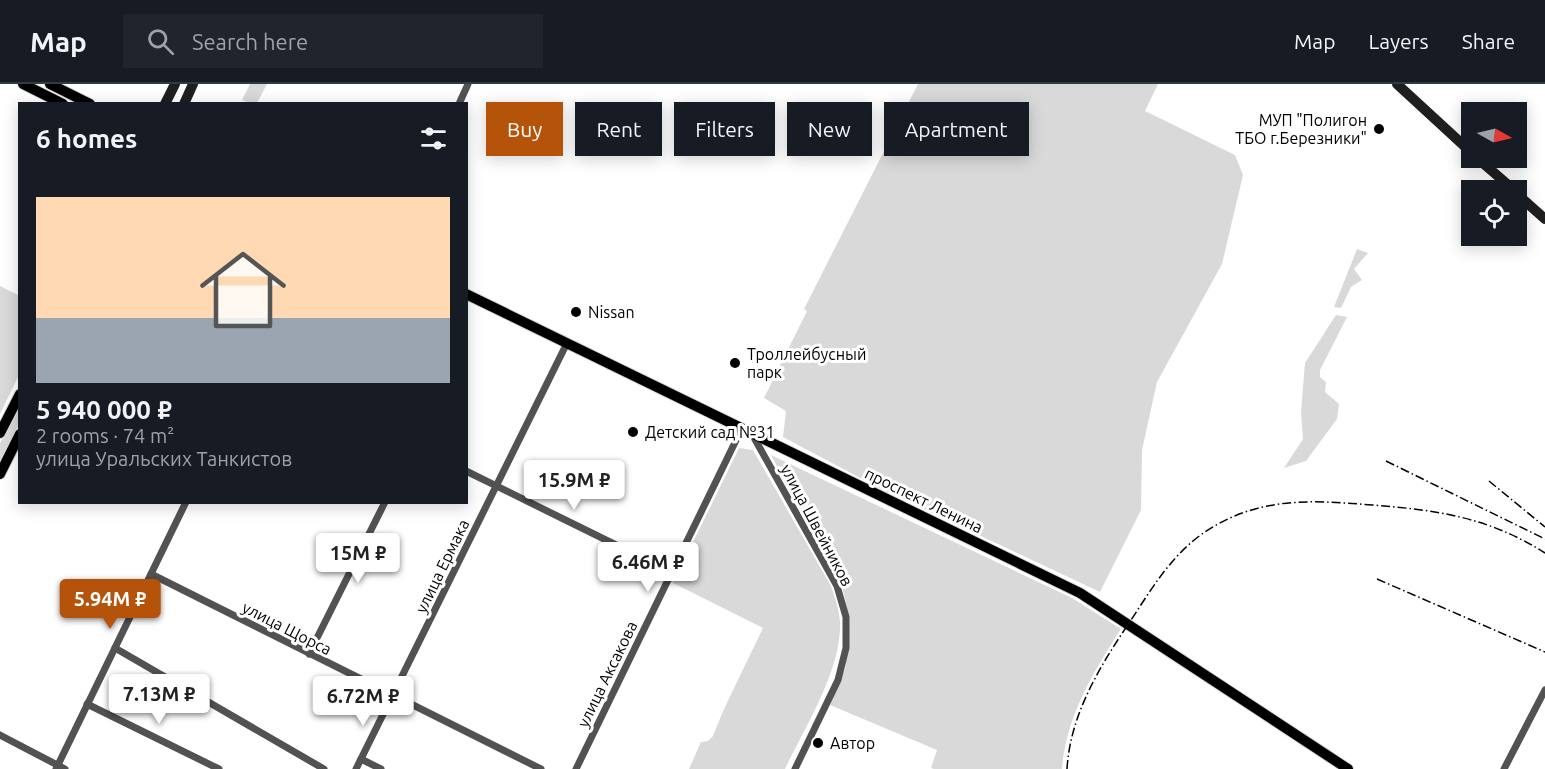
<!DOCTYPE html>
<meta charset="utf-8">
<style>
:root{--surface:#171b24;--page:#20242c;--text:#f1f3f6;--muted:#9ea1a6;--line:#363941;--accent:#b45309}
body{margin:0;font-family:Ubuntu,sans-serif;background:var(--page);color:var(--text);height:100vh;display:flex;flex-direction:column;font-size:22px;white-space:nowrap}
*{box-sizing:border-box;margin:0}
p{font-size:20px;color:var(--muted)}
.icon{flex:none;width:33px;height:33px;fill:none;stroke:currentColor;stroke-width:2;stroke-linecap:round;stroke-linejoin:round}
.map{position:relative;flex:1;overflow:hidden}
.side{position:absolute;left:18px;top:18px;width:450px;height:402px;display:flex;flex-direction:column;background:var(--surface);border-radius:0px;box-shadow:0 3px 15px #0003}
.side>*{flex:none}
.guide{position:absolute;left:486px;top:18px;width:570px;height:54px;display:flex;gap:12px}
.needle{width:39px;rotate:98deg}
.fabs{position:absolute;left:1461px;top:18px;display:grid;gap:12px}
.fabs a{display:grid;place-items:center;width:66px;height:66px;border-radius:0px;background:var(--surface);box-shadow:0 3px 15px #0003;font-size:30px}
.price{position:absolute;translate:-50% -51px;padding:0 14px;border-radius:6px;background:#fff;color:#222;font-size:20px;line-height:39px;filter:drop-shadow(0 2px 3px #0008)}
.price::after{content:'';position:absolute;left:50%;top:36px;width:18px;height:14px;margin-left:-9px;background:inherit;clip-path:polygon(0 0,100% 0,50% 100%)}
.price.current{background:var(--accent);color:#fff}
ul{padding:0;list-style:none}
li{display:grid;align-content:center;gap:12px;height:318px;padding:0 18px}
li+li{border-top:2px solid var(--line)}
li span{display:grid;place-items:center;height:186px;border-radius:0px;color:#555}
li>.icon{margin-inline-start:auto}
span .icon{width:108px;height:108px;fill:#fffc;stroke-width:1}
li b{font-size:26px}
h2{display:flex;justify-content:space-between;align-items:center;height:72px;padding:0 18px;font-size:26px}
.pill{padding:0 21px;border-radius:0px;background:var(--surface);box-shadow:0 3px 15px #0003;font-size:21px;line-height:54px}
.pill.current{background:var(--accent);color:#fff}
header{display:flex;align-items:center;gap:36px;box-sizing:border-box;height:84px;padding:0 30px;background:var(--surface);border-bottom:2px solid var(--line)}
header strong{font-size:28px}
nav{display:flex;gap:33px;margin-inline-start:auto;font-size:21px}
.search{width:420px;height:54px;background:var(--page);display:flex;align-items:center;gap:15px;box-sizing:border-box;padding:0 21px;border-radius:0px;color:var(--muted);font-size:22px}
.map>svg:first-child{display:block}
</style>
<header>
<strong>Map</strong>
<div class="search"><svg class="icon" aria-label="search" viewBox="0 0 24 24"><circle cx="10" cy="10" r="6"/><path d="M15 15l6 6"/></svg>Search here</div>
<nav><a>Map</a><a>Layers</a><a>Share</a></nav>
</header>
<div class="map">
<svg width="1545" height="685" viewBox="0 0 1545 685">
<rect width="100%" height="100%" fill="#fff"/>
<g fill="#d9d9d9">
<polygon points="250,0 267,0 257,19 249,19 242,16"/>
<polygon points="918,0 1158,0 1145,27 1235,71 1243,91 1222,180 1157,298 1142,366 1141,426 1100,508 881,405 783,353 786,327 764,314 807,227 804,225"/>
<polygon points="1357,165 1368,169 1354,185 1362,196 1351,203 1341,224 1334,223"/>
<polygon points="0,202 20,212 19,291 0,330"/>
<polygon points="1336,231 1347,233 1320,286 1320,293 1326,298 1325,308 1339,320 1337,335 1306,377 1284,384 1303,355 1301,328 1305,279"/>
<polygon points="19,320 19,340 0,379 0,359"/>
<path d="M739,364l14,2 78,136c4,11 8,23 9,36 2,47 -35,105 -55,147h-96l12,-27 7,-1 5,-5 10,-25 40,-83 -90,-45z"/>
<path d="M771,371l301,143 49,31c-28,43 -55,88 -59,140h-128l-3,-1 6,-18 -107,-45 15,-36 4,-34 -2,-27 -6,-26z"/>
</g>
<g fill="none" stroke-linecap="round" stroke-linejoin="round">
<g stroke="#dbdbdb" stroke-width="12">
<g id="primary">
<polyline points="23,0 63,20"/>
<polyline points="50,0 90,20"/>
<polyline points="466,210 1080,509 1348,685"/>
<polyline points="0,349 20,310"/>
<polyline points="0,390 20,350"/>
</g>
</g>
<g stroke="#525252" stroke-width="7">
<polyline points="459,20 468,0"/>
<polyline points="752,350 837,502 846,533 846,564 838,596 795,685"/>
<polyline points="466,387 671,488"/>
<polyline points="151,490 541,685"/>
<polyline points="115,564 324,685"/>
<polyline points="309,570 385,418"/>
<polyline points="87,620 219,685"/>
<polyline points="0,651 65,685"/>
<polyline points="361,675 381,685"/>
<polyline points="56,685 186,418"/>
<polyline points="356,685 567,259"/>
<polyline points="576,685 742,344"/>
<polyline points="1504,685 1545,606"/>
</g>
<g stroke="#1f1f1f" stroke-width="10">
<polyline points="1397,0 1472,69"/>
<polyline points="165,20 175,0"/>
<polyline points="184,20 193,0"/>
<polyline points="1477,74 1514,106"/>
<polyline points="1516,109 1545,135"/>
</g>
<use href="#primary" stroke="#000" stroke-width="10"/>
<g stroke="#000" stroke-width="1.5" stroke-dasharray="9 3 1.5 3" stroke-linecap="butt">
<polyline points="1386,377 1545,455"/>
<polyline points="1489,397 1545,443"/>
<polyline points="1377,495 1545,568"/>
<path d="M1067,685c3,-51 29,-96 56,-137 24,-35 44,-73 79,-98 55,-38 108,-34 170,-29 65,5 116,12 173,48"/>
</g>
</g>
<g fill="#000" stroke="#fff" stroke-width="2">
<circle cx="1379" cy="45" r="6"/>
<circle cx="576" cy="228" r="6"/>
<circle cx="735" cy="279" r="6"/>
<circle cx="633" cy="348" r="6"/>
<circle cx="818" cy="659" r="6"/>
</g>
<g text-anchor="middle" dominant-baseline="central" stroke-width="6" stroke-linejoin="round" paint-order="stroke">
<g font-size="16" fill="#000" stroke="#fff" text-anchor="start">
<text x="1367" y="36" text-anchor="end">МУП "Полигон<tspan x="1367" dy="18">ТБО г.Березники"</tspan></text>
<text x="588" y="228">Nissan</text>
<text x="747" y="270">Троллейбусный<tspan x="747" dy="18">парк</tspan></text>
<text x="645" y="348">Детский сад №31</text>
<text x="830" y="659">Автор</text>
</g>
<g font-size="16" fill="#000" stroke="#fff">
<text transform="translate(924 416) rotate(26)">проспект Ленина</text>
<text transform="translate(817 441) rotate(62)">улица Швейников</text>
<text transform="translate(442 482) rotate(-64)">улица Ермака</text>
<text transform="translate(287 544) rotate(27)">улица Щорса</text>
<text transform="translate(607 590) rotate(-64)">улица Аксакова</text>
</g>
</g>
</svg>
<div class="fabs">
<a><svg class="needle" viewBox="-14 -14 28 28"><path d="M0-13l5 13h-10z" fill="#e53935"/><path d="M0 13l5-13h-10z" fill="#9ea1a6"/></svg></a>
<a><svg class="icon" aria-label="locate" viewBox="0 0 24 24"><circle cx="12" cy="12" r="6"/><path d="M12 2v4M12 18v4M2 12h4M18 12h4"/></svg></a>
</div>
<b class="price" style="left:574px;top:427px">15.9M ₽</b>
<b class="price" style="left:358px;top:500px">15M ₽</b>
<b class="price" style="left:648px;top:509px">6.46M ₽</b>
<b class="price current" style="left:110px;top:546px">5.94M ₽</b>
<b class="price" style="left:159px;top:641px">7.13M ₽</b>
<b class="price" style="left:363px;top:643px">6.72M ₽</b>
<div class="guide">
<a class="pill current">Buy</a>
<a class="pill">Rent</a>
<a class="pill">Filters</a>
<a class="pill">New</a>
<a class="pill">Apartment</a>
</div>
<section class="side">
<h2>6 homes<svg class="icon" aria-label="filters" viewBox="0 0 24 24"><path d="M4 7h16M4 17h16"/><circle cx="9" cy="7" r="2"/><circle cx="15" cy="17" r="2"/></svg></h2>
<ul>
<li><span style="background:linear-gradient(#ffd9b3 65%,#9aa5b1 0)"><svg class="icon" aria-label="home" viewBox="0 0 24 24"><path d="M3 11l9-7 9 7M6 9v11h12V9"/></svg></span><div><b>5 940 000 ₽</b><p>2 rooms · 74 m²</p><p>улица Уральских Танкистов</p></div></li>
</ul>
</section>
</div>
